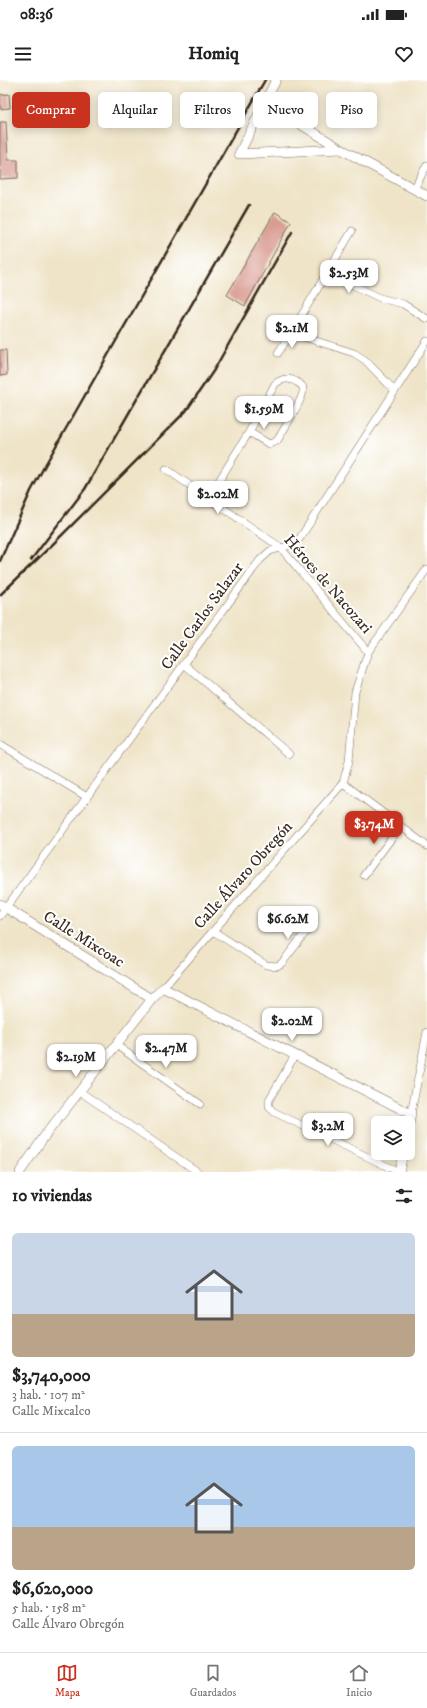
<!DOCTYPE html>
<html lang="es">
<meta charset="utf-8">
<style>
:root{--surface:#fff;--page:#f6f6f6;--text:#222;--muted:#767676;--line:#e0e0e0;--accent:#c8321e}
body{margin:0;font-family:"IM FELL DW Pica",serif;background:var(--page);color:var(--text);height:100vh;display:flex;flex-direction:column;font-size:15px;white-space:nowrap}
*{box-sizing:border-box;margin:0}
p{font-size:13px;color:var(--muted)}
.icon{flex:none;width:22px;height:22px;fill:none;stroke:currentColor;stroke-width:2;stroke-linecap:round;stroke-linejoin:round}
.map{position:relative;height:1092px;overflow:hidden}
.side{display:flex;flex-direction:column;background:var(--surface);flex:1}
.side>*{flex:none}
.guide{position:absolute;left:12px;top:12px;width:403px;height:36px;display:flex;gap:8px}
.controls{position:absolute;left:371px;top:1036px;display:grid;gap:8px}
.controls a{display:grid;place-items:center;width:44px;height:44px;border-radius:6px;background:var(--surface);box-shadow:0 2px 10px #0003;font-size:20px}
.price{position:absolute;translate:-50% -34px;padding:0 9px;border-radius:8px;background:#fff;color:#222;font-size:13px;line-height:26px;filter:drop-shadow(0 1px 2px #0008)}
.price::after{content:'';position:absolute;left:50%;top:24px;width:12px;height:9px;margin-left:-6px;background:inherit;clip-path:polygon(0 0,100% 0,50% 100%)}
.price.current{background:var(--accent);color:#fff}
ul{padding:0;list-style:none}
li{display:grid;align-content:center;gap:8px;height:212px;padding:0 12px}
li+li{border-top:1px solid var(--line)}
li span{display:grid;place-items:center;height:124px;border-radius:6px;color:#555}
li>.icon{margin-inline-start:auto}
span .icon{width:72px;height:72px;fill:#fffc;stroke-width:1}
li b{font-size:17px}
h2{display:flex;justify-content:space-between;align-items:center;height:48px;padding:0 12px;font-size:17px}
.tag{padding:0 14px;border-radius:6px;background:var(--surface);box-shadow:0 2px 10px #0003;font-size:14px;line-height:36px}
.tag.current{background:var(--accent);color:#fff}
.status{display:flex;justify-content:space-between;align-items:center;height:28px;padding:0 20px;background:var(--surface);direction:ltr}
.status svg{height:11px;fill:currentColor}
header{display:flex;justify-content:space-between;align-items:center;height:52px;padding:0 12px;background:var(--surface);font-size:18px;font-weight:700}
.dock{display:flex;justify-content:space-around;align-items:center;height:56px;border-top:1px solid var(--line);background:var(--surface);font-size:11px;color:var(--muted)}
.dock a{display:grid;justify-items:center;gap:2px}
.dock .current{color:var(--accent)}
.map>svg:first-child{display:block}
</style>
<div class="status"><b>08:36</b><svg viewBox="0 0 49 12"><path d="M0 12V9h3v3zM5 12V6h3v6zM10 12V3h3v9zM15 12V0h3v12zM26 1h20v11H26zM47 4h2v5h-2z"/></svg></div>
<header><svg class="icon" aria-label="menu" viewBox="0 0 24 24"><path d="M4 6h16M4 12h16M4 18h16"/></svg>Homiq<svg class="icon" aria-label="heart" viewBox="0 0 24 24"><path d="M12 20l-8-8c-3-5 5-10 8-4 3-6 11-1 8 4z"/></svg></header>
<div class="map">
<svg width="427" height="1092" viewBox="0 0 427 1092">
<rect width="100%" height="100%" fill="#fff"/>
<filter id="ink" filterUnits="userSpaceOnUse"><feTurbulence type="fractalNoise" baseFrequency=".025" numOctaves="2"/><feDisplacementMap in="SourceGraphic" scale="8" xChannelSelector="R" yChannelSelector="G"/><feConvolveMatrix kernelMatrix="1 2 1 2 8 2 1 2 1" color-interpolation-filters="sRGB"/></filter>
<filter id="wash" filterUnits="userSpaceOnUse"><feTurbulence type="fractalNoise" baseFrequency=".012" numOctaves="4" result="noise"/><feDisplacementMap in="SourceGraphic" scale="16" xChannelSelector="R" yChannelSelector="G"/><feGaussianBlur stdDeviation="0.9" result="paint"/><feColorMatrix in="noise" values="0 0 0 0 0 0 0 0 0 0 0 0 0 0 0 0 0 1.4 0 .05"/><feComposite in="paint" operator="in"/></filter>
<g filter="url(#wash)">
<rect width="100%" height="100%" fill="#efe4c8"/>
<g id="blocks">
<g fill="#d99c92">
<polygon points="9,14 10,28 0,29 0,15"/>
<polygon points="0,42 6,42 8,80 18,80 18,98 0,99"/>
<polygon points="275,132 291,142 245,226 227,215"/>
<polygon points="0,270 6,270 7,295 0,296"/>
</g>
</g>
</g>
<g filter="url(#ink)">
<use href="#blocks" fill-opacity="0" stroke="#7a6b5a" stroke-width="1"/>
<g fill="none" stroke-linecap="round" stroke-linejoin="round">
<g stroke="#7a6b5a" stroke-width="8">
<g id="minor">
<polyline points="414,109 427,85"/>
<polyline points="326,192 380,218 403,224 427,239"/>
<polyline points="291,253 354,273 365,280 395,311"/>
<polyline points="278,273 291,253 352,151"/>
<polyline points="166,389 280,467 368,572"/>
<path d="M209,417l40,-65 26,-48c6,-5 12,-7 20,-3 3,2 8,3 8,8 2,8 -21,43 -26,52l-8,3 -20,-12"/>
<polyline points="184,584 289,674"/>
<polyline points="0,664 87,717"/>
<polyline points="343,703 427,766"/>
<polyline points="364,795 400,747"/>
<polyline points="0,836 260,480 270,471 291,465 300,458 427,261"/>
<polyline points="213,851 266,885 277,886 282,883 312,844"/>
<polyline points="163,908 343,703 349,681 355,612 368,572 427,489"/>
<polyline points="116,965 200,1024"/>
<polyline points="295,975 269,1020 269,1027 274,1032 399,1092"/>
<polyline points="79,1011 198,1092"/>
<polyline points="411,1034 427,952"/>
</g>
</g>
<g stroke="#7a6b5a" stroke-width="10">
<g id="tertiary">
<polyline points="276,0 239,74 341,69"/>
<polyline points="264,22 341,69 427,116"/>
<polyline points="0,824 152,919"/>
<polyline points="20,1092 46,1054 152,919 163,908 411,1034 408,1050"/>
<polyline points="399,1092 403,1073"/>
</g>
</g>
<use href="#minor" stroke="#fff" stroke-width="7"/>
<use href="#tertiary" stroke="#fff" stroke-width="9"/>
<g stroke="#3b2a1e" stroke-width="2.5">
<polyline points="31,480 85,409 249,125"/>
<polyline points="0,481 31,411 44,387 265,0"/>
<polyline points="0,515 53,464 186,331 214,290 292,152"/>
</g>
</g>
</g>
<g text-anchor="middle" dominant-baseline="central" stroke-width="4" stroke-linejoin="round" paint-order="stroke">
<g font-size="16" fill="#3b2a1e" stroke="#fff">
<text transform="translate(328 504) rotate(49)">Héroes de Nacozari</text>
<text transform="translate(202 536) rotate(-54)">Calle Carlos Salazar</text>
<text transform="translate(243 795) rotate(-48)">Calle Álvaro Obregón</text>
<text transform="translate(84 859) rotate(32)">Calle Mixcoac</text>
</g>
</g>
</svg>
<div class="controls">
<a><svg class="icon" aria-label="layers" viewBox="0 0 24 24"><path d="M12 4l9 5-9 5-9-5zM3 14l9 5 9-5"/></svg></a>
</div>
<b class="price" style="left:349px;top:214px">$2.53M</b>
<b class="price" style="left:292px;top:269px">$2.1M</b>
<b class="price" style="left:264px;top:350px">$1.59M</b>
<b class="price" style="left:218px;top:435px">$2.02M</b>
<b class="price current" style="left:374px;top:765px">$3.74M</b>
<b class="price" style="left:288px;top:860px">$6.62M</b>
<b class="price" style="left:292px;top:962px">$2.02M</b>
<b class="price" style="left:166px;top:989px">$2.47M</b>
<b class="price" style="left:76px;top:998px">$2.19M</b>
<b class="price" style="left:328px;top:1067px">$3.2M</b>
<div class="guide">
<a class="tag current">Comprar</a>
<a class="tag">Alquilar</a>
<a class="tag">Filtros</a>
<a class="tag">Nuevo</a>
<a class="tag">Piso</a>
</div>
</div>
<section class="side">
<h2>10 viviendas<svg class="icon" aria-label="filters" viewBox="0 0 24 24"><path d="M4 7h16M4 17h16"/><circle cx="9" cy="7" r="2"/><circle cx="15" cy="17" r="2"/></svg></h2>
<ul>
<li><span style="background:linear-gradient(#c9d6e8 65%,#b9a48a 0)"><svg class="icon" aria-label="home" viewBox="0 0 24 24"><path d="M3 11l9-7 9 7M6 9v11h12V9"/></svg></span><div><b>$3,740,000</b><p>3 hab. · 107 m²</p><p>Calle Mixcalco</p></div></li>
<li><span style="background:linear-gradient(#a9c7e8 65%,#b9a48a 0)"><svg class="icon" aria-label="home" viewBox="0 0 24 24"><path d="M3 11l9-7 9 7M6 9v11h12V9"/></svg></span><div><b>$6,620,000</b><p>5 hab. · 158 m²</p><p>Calle Álvaro Obregón</p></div></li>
</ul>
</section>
<nav class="dock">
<a class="current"><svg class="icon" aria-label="map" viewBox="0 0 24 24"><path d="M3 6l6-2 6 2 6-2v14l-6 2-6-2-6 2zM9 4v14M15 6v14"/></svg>Mapa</a>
<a><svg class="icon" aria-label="saved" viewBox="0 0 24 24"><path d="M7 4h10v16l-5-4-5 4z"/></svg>Guardados</a>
<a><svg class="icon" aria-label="home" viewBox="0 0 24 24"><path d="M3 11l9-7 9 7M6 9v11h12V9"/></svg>Inicio</a>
</nav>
